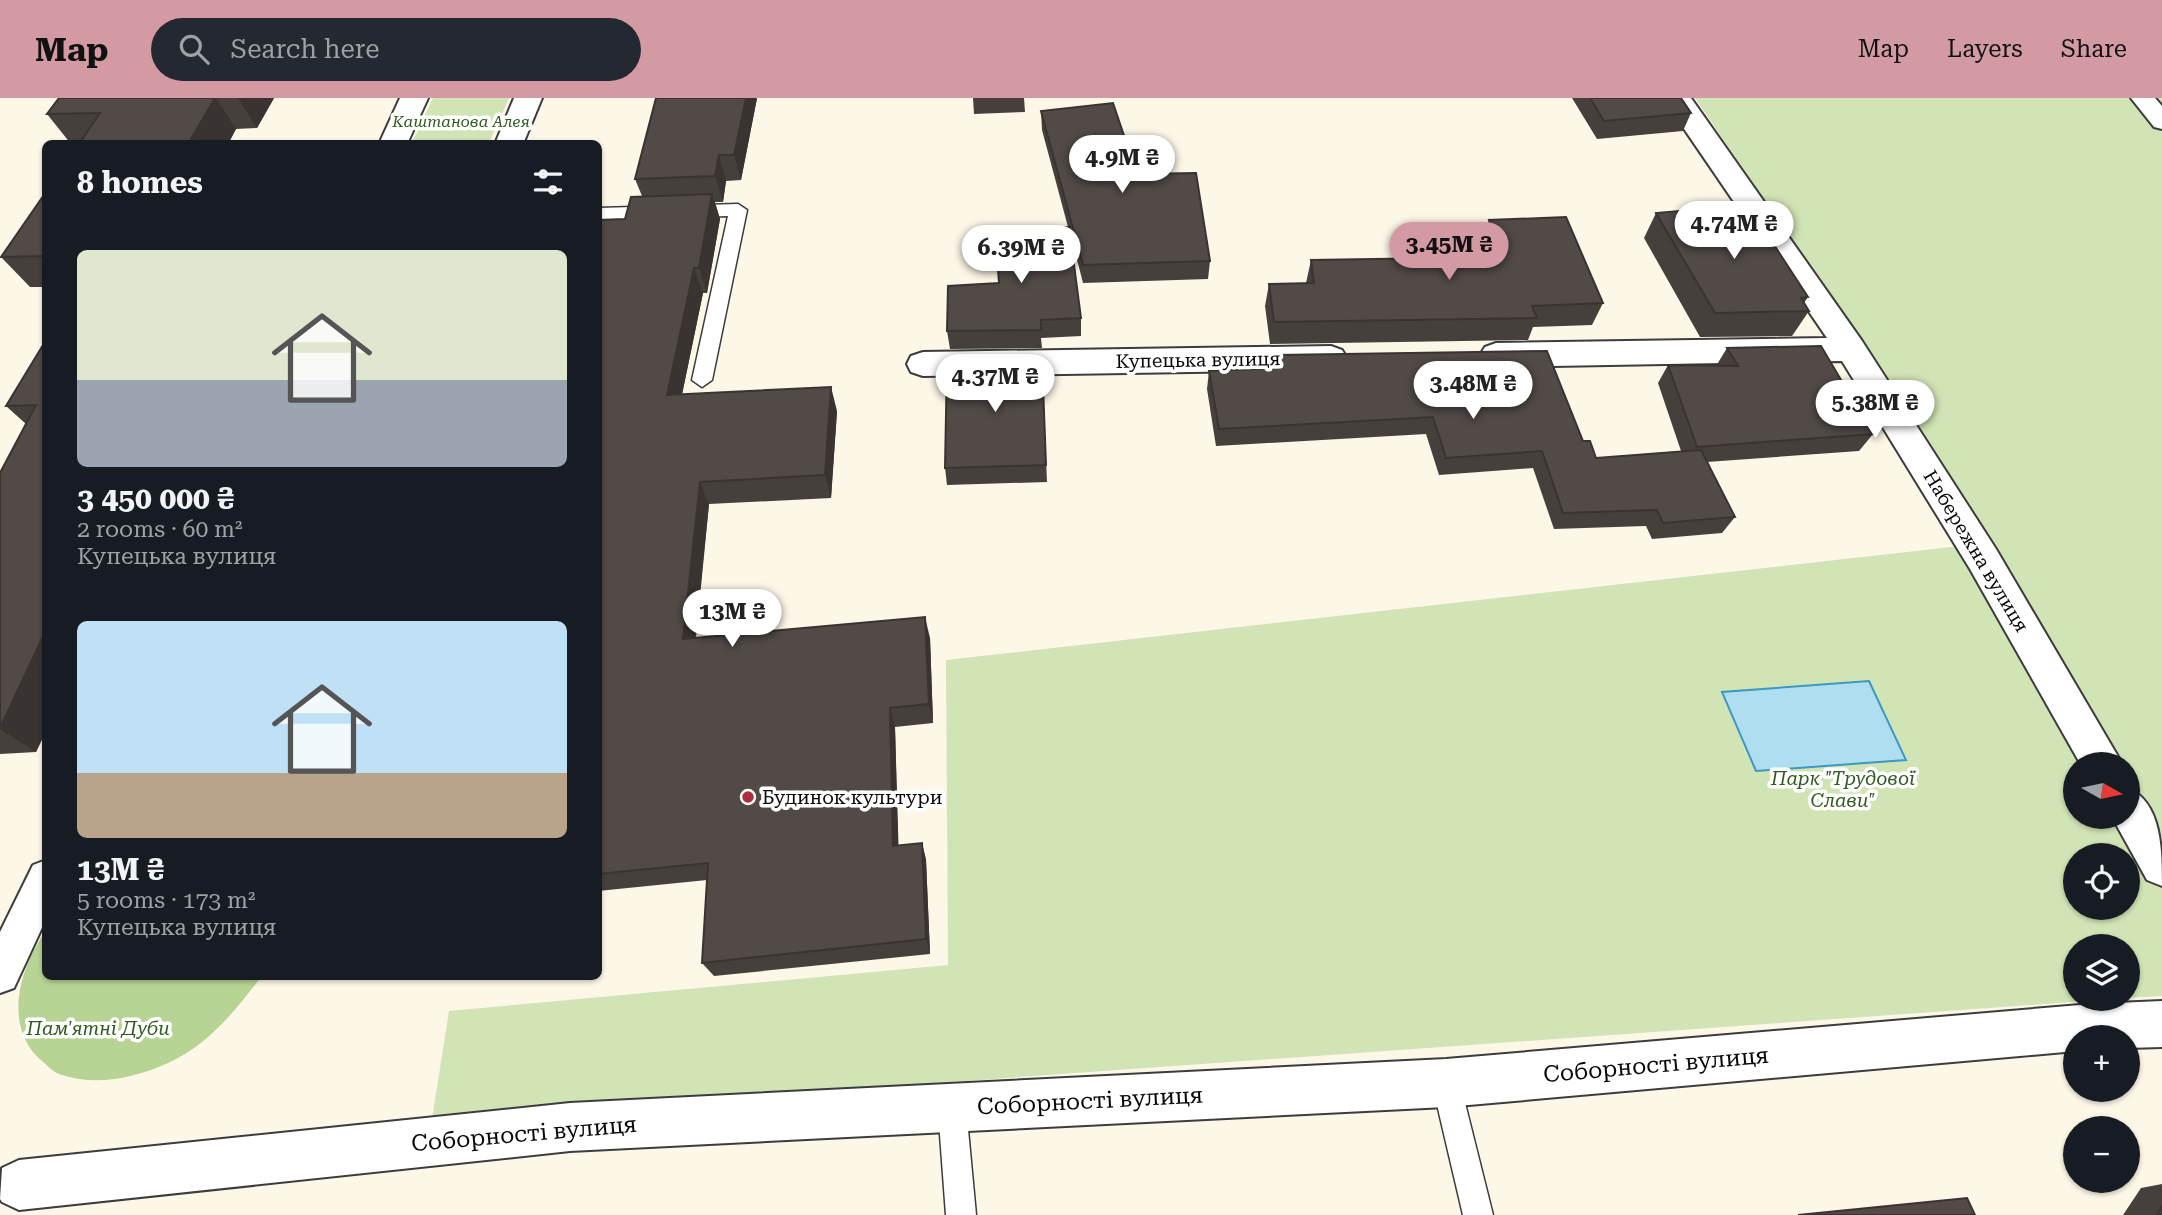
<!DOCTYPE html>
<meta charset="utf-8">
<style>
:root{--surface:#171b24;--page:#242831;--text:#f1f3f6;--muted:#9ea1a6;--accent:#d39aa3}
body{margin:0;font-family:"Roboto Serif",serif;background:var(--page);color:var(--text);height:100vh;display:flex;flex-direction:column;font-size:26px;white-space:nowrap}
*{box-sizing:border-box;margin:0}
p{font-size:23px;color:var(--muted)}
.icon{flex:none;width:38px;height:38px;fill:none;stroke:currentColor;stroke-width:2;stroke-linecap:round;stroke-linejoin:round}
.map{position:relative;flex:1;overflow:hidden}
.drawer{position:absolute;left:42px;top:42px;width:560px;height:840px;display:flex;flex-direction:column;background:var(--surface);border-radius:10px;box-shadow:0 2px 5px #0004}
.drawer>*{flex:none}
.needle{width:46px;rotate:99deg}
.controls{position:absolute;left:2063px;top:654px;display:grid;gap:14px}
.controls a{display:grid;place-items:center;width:77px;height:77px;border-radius:50%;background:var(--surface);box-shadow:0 2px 5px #0004;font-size:35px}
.price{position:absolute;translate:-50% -60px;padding:0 16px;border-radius:24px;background:#fff;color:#222;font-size:23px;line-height:46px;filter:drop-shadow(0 2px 4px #0008)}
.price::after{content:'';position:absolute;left:50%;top:42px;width:21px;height:16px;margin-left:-10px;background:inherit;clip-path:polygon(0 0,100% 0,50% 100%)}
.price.on{background:var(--accent);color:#111}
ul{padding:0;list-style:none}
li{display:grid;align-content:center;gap:14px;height:371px;padding:0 35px}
li span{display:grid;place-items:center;height:217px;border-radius:10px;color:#555}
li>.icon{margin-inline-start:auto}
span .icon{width:126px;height:126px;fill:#fffc;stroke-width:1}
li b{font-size:30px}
h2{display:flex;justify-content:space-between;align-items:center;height:84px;padding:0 35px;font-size:30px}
header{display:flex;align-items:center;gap:42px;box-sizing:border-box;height:98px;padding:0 35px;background:var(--accent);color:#111}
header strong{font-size:33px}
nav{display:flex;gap:38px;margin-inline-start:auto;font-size:24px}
.search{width:490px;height:63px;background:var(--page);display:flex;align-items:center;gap:18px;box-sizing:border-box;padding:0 24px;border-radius:38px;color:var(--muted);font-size:26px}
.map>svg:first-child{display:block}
</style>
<header>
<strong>Map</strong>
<div class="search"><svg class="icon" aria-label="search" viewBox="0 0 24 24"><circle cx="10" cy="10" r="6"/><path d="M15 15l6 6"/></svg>Search here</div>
<nav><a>Map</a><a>Layers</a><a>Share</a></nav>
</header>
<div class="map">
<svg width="2162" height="1117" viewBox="0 0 2162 1117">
<rect width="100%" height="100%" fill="#fdf7e7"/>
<g fill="#d1e4b5" fill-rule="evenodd">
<polygon points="433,0 509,0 489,45 412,45"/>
<path d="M1695,0h467v898l-34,2v-51h-52v52h39l-1683,120 17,-108 499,-46 -2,-305 1041,-117 -120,-192zM2076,667h52v52h-52zM2076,758h52v52h-52z"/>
</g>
<path fill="#b7d495" d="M45,834l1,44 215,1c-24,32 -54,69 -93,86 -33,15 -73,24 -109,11 -6,-2 -11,-8 -16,-12 -41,-34 -24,-93 2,-130z"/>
<polygon fill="#b0def1" stroke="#3c99c2" stroke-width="2" points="1869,583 1906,662 1756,673 1722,594"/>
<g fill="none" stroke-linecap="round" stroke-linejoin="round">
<g stroke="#3c3c3c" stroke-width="3">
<g id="service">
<polygon points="738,106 747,112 712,282 702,289 692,282 728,118 598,122 598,110"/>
<polygon points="1446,971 1456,975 1460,985 1493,1117 1463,1117 1432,985 1436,975"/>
<polygon points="952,996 962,1000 966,1010 976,1117 946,1117 938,1010 942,1000"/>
</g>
</g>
<g stroke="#3c3c3c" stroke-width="4">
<g id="pedestrian">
<polygon points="2131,0 2155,0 2162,8 2162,31 2154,29"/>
<polygon points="46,762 46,821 14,890 0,895 0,834 33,767"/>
</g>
</g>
<g stroke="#3c3c3c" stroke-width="4">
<g id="minor">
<polygon points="400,0 428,0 407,46 379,46"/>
<polygon points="514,0 542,0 523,46 495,46"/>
<polygon points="1663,0 1691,0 1862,243 1996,451 2123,667 2081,667 1970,471 1842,263 1496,269 1485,265 1480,257 1485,249 1496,245 1827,240"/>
<polygon points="1331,248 1342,252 1347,260 1342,268 1331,272 923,278 911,274 907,266 911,258 923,254"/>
<path d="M2128,690c34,15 34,62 34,98l-15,-6 -35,-63h16z"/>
<polygon points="2162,903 2162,949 2128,950 2128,940 2076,940 2076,953 1446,1009 570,1053 19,1112 2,1104 0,1101 2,1070 19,1062 570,1005 1446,961 2092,906"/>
</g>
</g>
<use href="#service" fill="#fff" fill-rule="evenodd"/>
<use href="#pedestrian" fill="#fff" fill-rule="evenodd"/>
<use href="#minor" fill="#fff" fill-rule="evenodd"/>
</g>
<g fill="#46403d">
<polygon points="59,0 274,0 257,30 236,31 228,46 71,46 47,16"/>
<polygon points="757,0 741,82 726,83 723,104 715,104 720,121 707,195 703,195 682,296 837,313 831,400 709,406 696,540 930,540 933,625 895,629 898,748 922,745 926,762 930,856 714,878 702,865 707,782 598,793 598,122 625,121 642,98 635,81"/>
<polygon points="973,0 1024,0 1025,14 974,16"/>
<polygon points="1572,0 1681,0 1691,15 1683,33 1597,41"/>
<polygon points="1041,13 1137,76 1210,163 1208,181 1083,185 1071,138 1081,220 1081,238 1041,240 1042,250 950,251 947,233 999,185 1068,129 1042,32"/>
<polygon points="46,94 46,189 30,189 1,159"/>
<polygon points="1656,115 1808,199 1804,205 1809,213 1792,238 1700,239 1644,140"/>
<polygon points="1489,122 1603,205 1592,227 1533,229 1528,242 1270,246 1265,208 1269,186 1306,185 1311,162 1487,159 1481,144"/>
<polygon points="46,242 46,633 36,654 0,656 0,375 26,326 6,308"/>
<polygon points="1727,250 1873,336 1859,353 1707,364 1735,419 1722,435 1652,441 1646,428 1554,431 1533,370 1439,377 1426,336 1216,348 1207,291 1209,273 1275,270 1277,257 1583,343 1596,360 1681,353 1658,285 1668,267 1716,268"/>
<polygon points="1042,261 1047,384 947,387 945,370"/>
<polygon points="2162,1086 2162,1117 2123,1117 2141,1090"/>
</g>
<g fill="#393432">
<polygon points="216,0 236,31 228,46 188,46"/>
<polygon points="238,0 274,0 257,30"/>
<polygon points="746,0 757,0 741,82 734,57"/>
<polygon points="719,57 726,83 723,104 715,78"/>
<polygon points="712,96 720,121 707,195 699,170"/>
<polygon points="694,170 703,195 677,321 667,297"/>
<polygon points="831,289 837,313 831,400 825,377"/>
<polygon points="700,384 709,406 693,561 683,541"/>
<polygon points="925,519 930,540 933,625 929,606"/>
<polygon points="46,532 46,633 36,654 0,631"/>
<polygon points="890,610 895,629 899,765 893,748"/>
<polygon points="922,745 926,762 930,856 926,841"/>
</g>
<g fill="#514a47" stroke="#393432" stroke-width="2">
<polygon points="59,0 215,0 188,46 79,46 100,15 47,16"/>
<polygon points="656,0 746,0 734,57 719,57 715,78 635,81"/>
<polygon points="1590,0 1681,0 1691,15 1604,23"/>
<polygon points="1113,5 1137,76 1196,75 1210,163 1083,167 1041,13"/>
<polygon points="46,94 46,158 1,159"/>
<polygon points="712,96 699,170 694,170 667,297 831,289 825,377 700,384 683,541 925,519 929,606 890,610 893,748 922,745 926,841 702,865 708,765 598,776 598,122 625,121 631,99"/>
<polygon points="1748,107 1808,199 1801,200 1809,213 1715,215 1656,115"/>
<polygon points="1566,119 1603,205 1532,208 1537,220 1274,224 1269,186 1314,185 1311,162 1503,159 1489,122"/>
<polygon points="1069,129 1081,220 1041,222 1041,232 947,233 948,188 999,185 995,133"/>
<polygon points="46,242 46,532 0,630 0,375 36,307 6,308"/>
<polygon points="1821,248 1873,336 1697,349 1668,267 1738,268 1727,250"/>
<polygon points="1547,253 1583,343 1590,343 1596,360 1701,352 1735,419 1663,425 1657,412 1563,415 1542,353 1446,360 1433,319 1219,331 1209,273 1279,270 1277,257"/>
<polygon points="1042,261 1046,367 945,370 947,263"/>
<polygon points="1967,1100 1975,1117 1798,1117"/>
<polygon points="2162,1109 2162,1117 2157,1117"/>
</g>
<circle fill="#ae2d3e" stroke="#fff" stroke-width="2.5" cx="748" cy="699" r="7"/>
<g text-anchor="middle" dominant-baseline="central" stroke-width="7" stroke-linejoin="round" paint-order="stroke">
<g font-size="16" font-style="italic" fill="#315b20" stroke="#fff">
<text x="461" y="23">Каштанова Алея</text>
</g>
<g font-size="19" fill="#090909" stroke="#fff">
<text transform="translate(1198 262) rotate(-1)">Купецька вулиця</text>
<text transform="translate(1976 453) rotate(59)">Набережна вулиця</text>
</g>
<g font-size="19" font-style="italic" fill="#315b20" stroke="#fff">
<text x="1843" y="680">Парк "Трудової<tspan x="1843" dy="22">Слави"</tspan></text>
<text x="98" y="930">Пам'ятні Дуби</text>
</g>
<g font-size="19" fill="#090909" stroke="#fff" text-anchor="start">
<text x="762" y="699">Будинок культури</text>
</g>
<g font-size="23" fill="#090909" stroke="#fff">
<text transform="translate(1656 967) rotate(-5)">Соборності вулиця</text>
<text transform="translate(1090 1003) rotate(-3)">Соборності вулиця</text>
<text transform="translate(524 1036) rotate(-5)">Соборності вулиця</text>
</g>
</g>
</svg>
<div class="controls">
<a><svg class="needle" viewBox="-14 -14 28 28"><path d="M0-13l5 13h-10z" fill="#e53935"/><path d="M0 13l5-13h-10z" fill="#9ea1a6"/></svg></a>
<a><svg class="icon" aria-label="locate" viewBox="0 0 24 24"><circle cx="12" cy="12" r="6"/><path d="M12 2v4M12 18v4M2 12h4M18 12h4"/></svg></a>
<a><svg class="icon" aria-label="layers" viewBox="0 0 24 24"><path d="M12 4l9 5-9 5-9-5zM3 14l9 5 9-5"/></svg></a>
<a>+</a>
<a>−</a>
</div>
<b class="price" style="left:1122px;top:97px">4.9M ₴</b>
<b class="price" style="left:1734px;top:163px">4.74M ₴</b>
<b class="price on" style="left:1449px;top:184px">3.45M ₴</b>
<b class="price" style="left:1021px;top:187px">6.39M ₴</b>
<b class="price" style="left:995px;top:316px">4.37M ₴</b>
<b class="price" style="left:1473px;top:323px">3.48M ₴</b>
<b class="price" style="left:1875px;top:342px">5.38M ₴</b>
<b class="price" style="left:732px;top:551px">13M ₴</b>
<section class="drawer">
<h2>8 homes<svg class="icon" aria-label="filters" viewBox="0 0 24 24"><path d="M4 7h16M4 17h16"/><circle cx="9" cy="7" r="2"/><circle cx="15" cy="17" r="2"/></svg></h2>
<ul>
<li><span style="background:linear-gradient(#dfe7d0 60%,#9aa5b1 0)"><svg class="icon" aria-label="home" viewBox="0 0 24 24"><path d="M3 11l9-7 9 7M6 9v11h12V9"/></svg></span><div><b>3 450 000 ₴</b><p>2 rooms · 60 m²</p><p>Купецька вулиця</p></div></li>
<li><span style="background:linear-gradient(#bfe0f5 70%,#b9a48a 0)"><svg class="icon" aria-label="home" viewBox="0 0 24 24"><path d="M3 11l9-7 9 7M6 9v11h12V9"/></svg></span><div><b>13M ₴</b><p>5 rooms · 173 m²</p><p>Купецька вулиця</p></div></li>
</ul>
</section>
</div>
